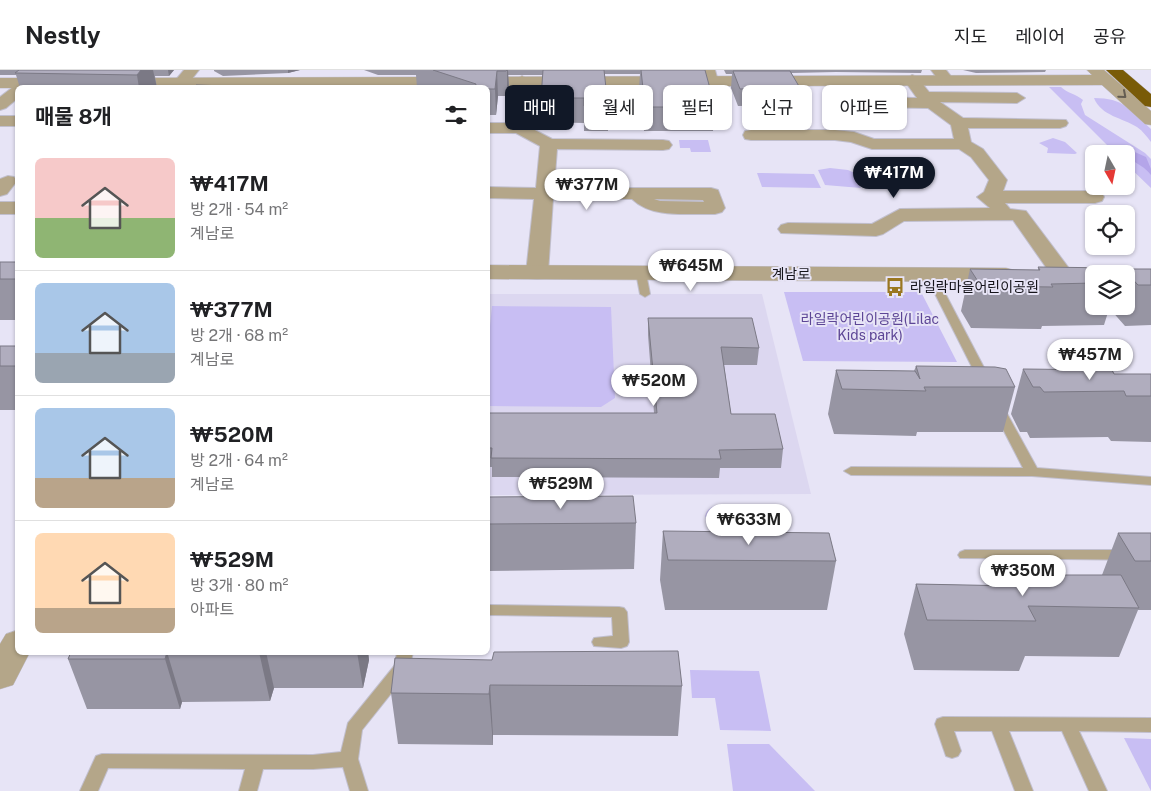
<!DOCTYPE html>
<html lang="ko">
<meta charset="utf-8">
<style>
:root{--surface:#fff;--page:#f2f2f2;--text:#202124;--muted:#757577;--line:#e0e0e0;--accent:#111827}
body{margin:0;font-family:"Public Sans","Noto Sans KR",sans-serif;background:var(--page);color:var(--text);height:100vh;display:flex;flex-direction:column;font-size:19px;white-space:nowrap}
*{box-sizing:border-box;margin:0}
p{font-size:16px;color:var(--muted)}
.icon{flex:none;width:28px;height:28px;fill:none;stroke:currentColor;stroke-width:2;stroke-linecap:round;stroke-linejoin:round}
.map{position:relative;flex:1;overflow:hidden}
.drawer{position:absolute;left:15px;top:15px;width:475px;height:570px;display:flex;flex-direction:column;background:var(--surface);border-radius:8px;box-shadow:0 1px 4px #0004}
.drawer>*{flex:none}
.top-card{position:absolute;left:505px;top:15px;width:475px;height:45px;display:flex;gap:10px}
.needle{width:32px;rotate:171deg}
.fabs{position:absolute;left:1085px;top:75px;display:grid;gap:10px}
.fabs a{display:grid;place-items:center;width:50px;height:50px;border-radius:8px;background:var(--surface);box-shadow:0 1px 4px #0004;font-size:25px}
.price{position:absolute;translate:-50% -42px;padding:0 11px;border-radius:18px;background:#fff;color:#222;font-size:16px;line-height:32px;filter:drop-shadow(0 1px 2px #0008)}
.price::after{content:'';position:absolute;left:50%;top:30px;width:15px;height:11px;margin-left:-8px;background:inherit;clip-path:polygon(0 0,100% 0,50% 100%)}
.price.on{background:var(--accent);color:#fff}
ul{padding:0;list-style:none}
li{display:flex;align-items:center;gap:15px;height:125px;padding:0 20px}
li+li{border-top:1px solid var(--line)}
li span{display:grid;place-items:center;flex:none;width:140px;height:100px;border-radius:8px;color:#555}
li>.icon{margin-inline-start:auto}
span .icon{width:60px;height:60px;fill:#fffc;stroke-width:1}
li b{font-size:21px}
h2{display:flex;justify-content:space-between;align-items:center;height:60px;padding:0 20px;font-size:21px}
.pill{padding:0 18px;border-radius:8px;background:var(--surface);box-shadow:0 1px 4px #0004;font-size:18px;line-height:45px}
.pill.on{background:var(--accent);color:#fff}
header{display:flex;align-items:center;gap:30px;box-sizing:border-box;height:70px;padding:0 25px;background:var(--surface);border-bottom:1px solid var(--line)}
header strong{font-size:24px}
nav{display:flex;gap:28px;margin-inline-start:auto;font-size:18px}
.map>svg:first-child{display:block}
</style>
<header>
<strong>Nestly</strong>
<nav><a>지도</a><a>레이어</a><a>공유</a></nav>
</header>
<div class="map">
<svg width="1151" height="721" viewBox="0 0 1151 721">
<rect width="100%" height="100%" fill="#e7e4f6"/>
<polygon fill="#dcd7f0" points="488,224 762,224 811,424 488,425"/>
<g fill="#c8bef3">
<path d="M1049,17h12c6,6 15,7 22,13l-2,4 4,11 60,38 6,6v29l-25,-24v-10h-10z"/>
<path d="M1094,28c30,0 35,11 57,31v13c-4,-5 -8,-11 -14,-15 -14,-9 -36,-11 -43,-29z"/>
<polygon points="1053,68 1065,72 1077,83 1075,84 1047,83 1048,78 1039,73"/>
<polygon points="708,70 711,82 691,82 690,78 680,78 679,70"/>
<polygon points="830,98 848,100 859,105 856,111 861,118 825,115 818,100"/>
<polygon points="757,103 814,104 821,118 762,117"/>
<polygon points="784,222 921,222 957,292 803,291"/>
<polygon points="492,236 611,237 615,328 601,337 488,336 488,276"/>
<path d="M728,435l17,8 2,8c-8,14 -26,11 -37,4l-5,-9c3,-11 14,-12 23,-11z"/>
<polygon points="690,600 759,601 771,661 720,660 715,628 692,628"/>
<polygon points="1124,668 1151,669 1151,721"/>
<polygon points="727,674 769,674 815,721 733,721"/>
</g>
<path fill="#b4a5e9" d="M1128,79l18,8 5,12v6c-8,-11 -24,-15 -30,-25z"/>
<g fill="none" stroke-linecap="round" stroke-linejoin="round">
<g stroke="#c1bfce" stroke-width="2">
<g id="service">
<polygon points="641,200 646,203 650,224 645,227 640,224 636,203"/>
<polygon points="930,201 935,204 991,311 989,313 981,313 979,311 925,204"/>
<polygon points="998,334 1004,338 1037,398 1151,407 1151,415 1032,406 851,405 844,401 851,397 1023,398 992,338"/>
<polygon points="965,480 1151,480 1151,490 960,488 958,485 960,482"/>
<polygon points="488,535 619,537 624,538 627,542 629,572 627,576 621,578 594,576 592,572 594,568 613,566 612,547 488,545"/>
<polygon points="397,582 413,582 409,601 362,660 358,689 368,721 350,721 343,697 313,699 263,699 257,721 239,721 245,699 108,698 98,721 80,721 96,686 102,684 313,685 341,682 348,653 395,595"/>
<polygon points="943,647 1151,648 1151,662 1079,661 1107,721 1089,721 1062,661 1009,661 1033,721 1015,721 992,661 954,661 961,681 958,686 952,688 946,686 935,654 937,649"/>
</g>
</g>
<g stroke="#c1bfce" stroke-width="2">
<polygon id="pedestrian" points="703,0 715,0 718,11 716,13 708,13"/>
</g>
<g stroke="#c1bfce" stroke-width="2">
<g id="minor">
<polygon points="184,0 199,0 187,15 177,15 174,12"/>
<polygon points="931,0 946,0 954,10 946,15 941,13"/>
<polygon points="912,5 917,7 929,22 1017,23 1025,28 1017,33 940,32 963,48 1066,50 1068,53 1066,56 1060,58 968,58 971,72 983,79 1007,110 1003,121 1095,121 1102,123 1104,127 1102,131 1095,133 1005,133 1010,139 1026,141 1074,205 1071,210 1063,211 1055,210 1013,150 904,151 883,164 876,166 781,163 778,159 781,155 788,153 872,154 900,139 990,138 977,127 984,122 989,110 971,87 959,79 872,79 851,72 835,70 751,70 745,69 743,65 745,61 751,60 835,60 854,62 874,69 954,69 951,55 928,38 863,37 855,32 863,27 917,28 904,10"/>
<path d="M522,6l8,5 -3,45 25,13 111,1 6,1 3,4 -3,4 -6,1 -106,-1 -3,39h157l7,2 7,18 -3,4 -7,2c-28,-1 -62,5 -83,-15h-79l-5,74 -3,5 -8,1 -8,-1 -3,-5 8,-74 -46,-1v-11l48,1 4,-42 -24,-13h-28v-10h23l3,-42zM654,129l49,1 1,2 -44,-1z"/>
<polygon points="18,15 24,18 18,18 18,28 6,38 0,40 0,27 13,17"/>
<rect x="0" y="46" width="18" height="10"/>
<polygon points="8,106 14,107 17,111 7,124 0,126 0,109"/>
<rect x="0" y="132" width="18" height="12"/>
</g>
</g>
<g stroke="#c1bfce" stroke-width="1">
<g id="tertiary">
<polygon points="1087,0 1104,0 1151,41 1151,55 1145,54 1102,15 119,18 112,13 120,8 1092,5"/>
<polygon points="0,8 54,8 62,13 55,18 0,18"/>
<polygon points="488,195 1006,198 1014,200 1017,205 1014,210 1006,212 488,209"/>
<polygon points="18,560 18,582 30,582 13,615 0,619 0,574 6,564"/>
</g>
</g>
<g stroke="#c1bfce" stroke-width="1">
<polygon id="motorway" points="1106,0 1123,0 1151,24 1151,37 1145,36"/>
</g>
<use href="#service" fill="#b4a689" fill-rule="evenodd"/>
<use href="#pedestrian" fill="#b4a689" fill-rule="evenodd"/>
<use href="#minor" fill="#b4a689" fill-rule="evenodd"/>
<use href="#tertiary" fill="#b4a689" fill-rule="evenodd"/>
<use href="#motorway" fill="#795b08" fill-rule="evenodd"/>
</g>
<g fill="#9795a3">
<polygon points="0,0 174,0 169,6 155,6 157,18 20,18 16,5 0,5"/>
<polygon points="214,0 300,0 288,3 223,6 214,1"/>
<polygon points="364,0 705,0 715,37 713,61 644,61 639,18 640,4 604,4 608,36 608,61 584,61 584,53 541,52 541,28 543,5 508,5 509,18 507,26 498,26 496,45 488,45 488,18 417,18 416,5 378,5"/>
<polygon points="724,0 922,0 921,3 836,2 791,3 800,18 798,35 738,36 731,18 732,4 726,4"/>
<polygon points="963,0 1046,0 1045,2 976,3"/>
<rect x="0" y="192" width="18" height="58"/>
<polygon points="1038,197 1094,204 1094,236 1110,236 1104,255 1042,256 1041,259 971,258 961,241 970,199 1038,200"/>
<polygon points="1123,199 1151,199 1151,255 1125,256 1110,239 1111,236 1126,236 1126,204 1121,204"/>
<polygon points="648,248 759,278 757,295 724,295 731,344 783,379 781,398 720,398 719,408 492,407 492,397 488,397 488,343 654,343 648,265"/>
<rect x="0" y="276" width="18" height="64"/>
<polygon points="916,296 1015,317 1003,362 917,362 916,366 834,364 828,344 836,300 914,301"/>
<polygon points="1023,299 1114,304 1151,304 1151,372 1111,371 1108,367 1030,368 1027,362 1020,362 1011,344"/>
<polygon points="488,427 636,453 634,499 488,501"/>
<polygon points="663,461 836,491 827,540 665,540 660,510"/>
<polygon points="1118,463 1151,463 1151,540 1138,540 1119,587 1025,586 1019,601 914,600 904,564 916,514 1009,516 1012,505 1102,505"/>
<polygon points="71,582 368,582 369,590 363,618 274,618 270,631 182,632 180,639 87,639 68,589"/>
<polygon points="395,588 682,616 678,666 493,665 493,675 398,674 391,623"/>
</g>
<g fill="#7b7985">
<polygon points="141,0 153,0 157,18 139,18 137,5"/>
<polygon points="168,0 174,0 169,6"/>
<polygon points="288,0 300,0 288,3"/>
<polygon points="507,0 508,0 509,18 507,26"/>
<polygon points="497,1 498,26 496,45 495,19"/>
<polygon points="167,582 182,632 180,639 165,589"/>
<polygon points="259,582 266,582 274,618 270,631"/>
<polygon points="357,582 368,582 369,590 363,618"/>
<polygon points="490,615 493,665 493,675 489,624"/>
</g>
<g fill="#b0adbe" stroke="#7b7985">
<polygon points="19,0 141,0 137,5 15,3"/>
<polygon points="433,0 507,0 506,1 497,1 495,19 488,19 488,18 475,18 476,14"/>
<polygon points="543,0 604,0 608,36 584,36 584,28 541,28"/>
<polygon points="641,0 705,0 715,37 645,37"/>
<polygon points="733,1 790,1 800,18 740,19"/>
<polygon points="196,15 227,16 225,18 195,18"/>
<rect x="0" y="192" width="18" height="17"/>
<polygon points="1038,197 1117,198 1117,204 1094,204 1094,213 1051,214 1053,217 981,216 970,199 1040,200"/>
<polygon points="1123,199 1151,199 1151,215 1138,215"/>
<polygon points="648,248 752,248 759,278 721,277 731,344 775,344 783,379 719,380 721,389 491,388 492,378 488,378 488,343 657,343"/>
<rect x="0" y="276" width="18" height="20"/>
<polygon points="916,296 995,297 1006,299 1015,317 924,317 926,321 842,319 836,300 915,301 920,309"/>
<polygon points="1023,299 1112,300 1114,304 1151,304 1151,326 1126,326 1124,321 1044,322 1040,317 1033,317"/>
<polygon points="633,426 636,453 488,454 488,427"/>
<polygon points="663,461 829,463 836,491 668,490"/>
<polygon points="1118,463 1151,463 1151,491 1135,491"/>
<polygon points="1012,505 1121,505 1139,538 1028,536 1036,551 927,550 916,514 1017,516"/>
<polygon points="678,581 682,616 490,615 489,624 391,623 395,588 492,590 494,582"/>
<polygon points="71,582 167,582 165,589 68,589"/>
</g>
<defs><path id="oneway-chevron" d="M-2-3.5L2.5 0L-2 3.5" fill="none" stroke-width="1.6" stroke-linecap="round" stroke-linejoin="round" transform="scale(1.25)"/></defs>
<use stroke="#645d52" href="#oneway-chevron" transform="translate(1123 25) rotate(41)"/>
<defs>
<g id="bus-bare" transform="scale(1.5)"><path d="M-5-6H5V4H4V6H2V4H-2V6H-4V4H-5ZM-3.5-4V0h7V-4ZM-3.5 1.2v1.5H-2V1.2ZM2 1.2v1.5H3.5V1.2Z" fill="#9a7721" stroke="#e7e4f6" stroke-width="2.5" paint-order="stroke"/></g>
</defs>
<g fill-rule="evenodd">
<use href="#bus-bare" x="895" y="217"/>
</g>
<g text-anchor="middle" dominant-baseline="central" stroke-width="4" stroke-linejoin="round" paint-order="stroke">
<g font-size="14" fill="#15141a" stroke="#e7e4f6">
<text x="791" y="204">계남로</text>
</g>
<g font-size="14" fill="#15141a" stroke="#e7e4f6" text-anchor="start">
<text x="910" y="217">라일락마을어린이공원</text>
</g>
<g font-size="14" fill="#5d4696" stroke="#e7e4f6">
<text x="870" y="249">라일락어린이공원(Lilac<tspan x="870" dy="16">Kids park)</tspan></text>
</g>
</g>
</svg>
<div class="fabs">
<a><svg class="needle" viewBox="-14 -14 28 28"><path d="M0-13l5 13h-10z" fill="#e53935"/><path d="M0 13l5-13h-10z" fill="#757577"/></svg></a>
<a><svg class="icon" aria-label="locate" viewBox="0 0 24 24"><circle cx="12" cy="12" r="6"/><path d="M12 2v4M12 18v4M2 12h4M18 12h4"/></svg></a>
<a><svg class="icon" aria-label="layers" viewBox="0 0 24 24"><path d="M12 4l9 5-9 5-9-5zM3 14l9 5 9-5"/></svg></a>
</div>
<b class="price on" style="left:894px;top:129px">₩417M</b>
<b class="price" style="left:587px;top:141px">₩377M</b>
<b class="price" style="left:691px;top:222px">₩645M</b>
<b class="price" style="left:1090px;top:311px">₩457M</b>
<b class="price" style="left:654px;top:337px">₩520M</b>
<b class="price" style="left:561px;top:440px">₩529M</b>
<b class="price" style="left:749px;top:476px">₩633M</b>
<b class="price" style="left:1023px;top:527px">₩350M</b>
<div class="top-card">
<a class="pill on">매매</a>
<a class="pill">월세</a>
<a class="pill">필터</a>
<a class="pill">신규</a>
<a class="pill">아파트</a>
</div>
<section class="drawer">
<h2>매물 8개<svg class="icon" aria-label="filters" viewBox="0 0 24 24"><path d="M4 7h16M4 17h16"/><circle cx="9" cy="7" r="2"/><circle cx="15" cy="17" r="2"/></svg></h2>
<ul>
<li><span style="background:linear-gradient(#f6c9c9 60%,#8fb573 0)"><svg class="icon" aria-label="home" viewBox="0 0 24 24"><path d="M3 11l9-7 9 7M6 9v11h12V9"/></svg></span><div><b>₩417M</b><p>방 2개 · 54 m²</p><p>계남로</p></div></li>
<li><span style="background:linear-gradient(#a9c7e8 70%,#9aa5b1 0)"><svg class="icon" aria-label="home" viewBox="0 0 24 24"><path d="M3 11l9-7 9 7M6 9v11h12V9"/></svg></span><div><b>₩377M</b><p>방 2개 · 68 m²</p><p>계남로</p></div></li>
<li><span style="background:linear-gradient(#a9c7e8 70%,#b9a48a 0)"><svg class="icon" aria-label="home" viewBox="0 0 24 24"><path d="M3 11l9-7 9 7M6 9v11h12V9"/></svg></span><div><b>₩520M</b><p>방 2개 · 64 m²</p><p>계남로</p></div></li>
<li><span style="background:linear-gradient(#ffd9b3 75%,#b9a48a 0)"><svg class="icon" aria-label="home" viewBox="0 0 24 24"><path d="M3 11l9-7 9 7M6 9v11h12V9"/></svg></span><div><b>₩529M</b><p>방 3개 · 80 m²</p><p>아파트</p></div></li>
</ul>
</section>
</div>
